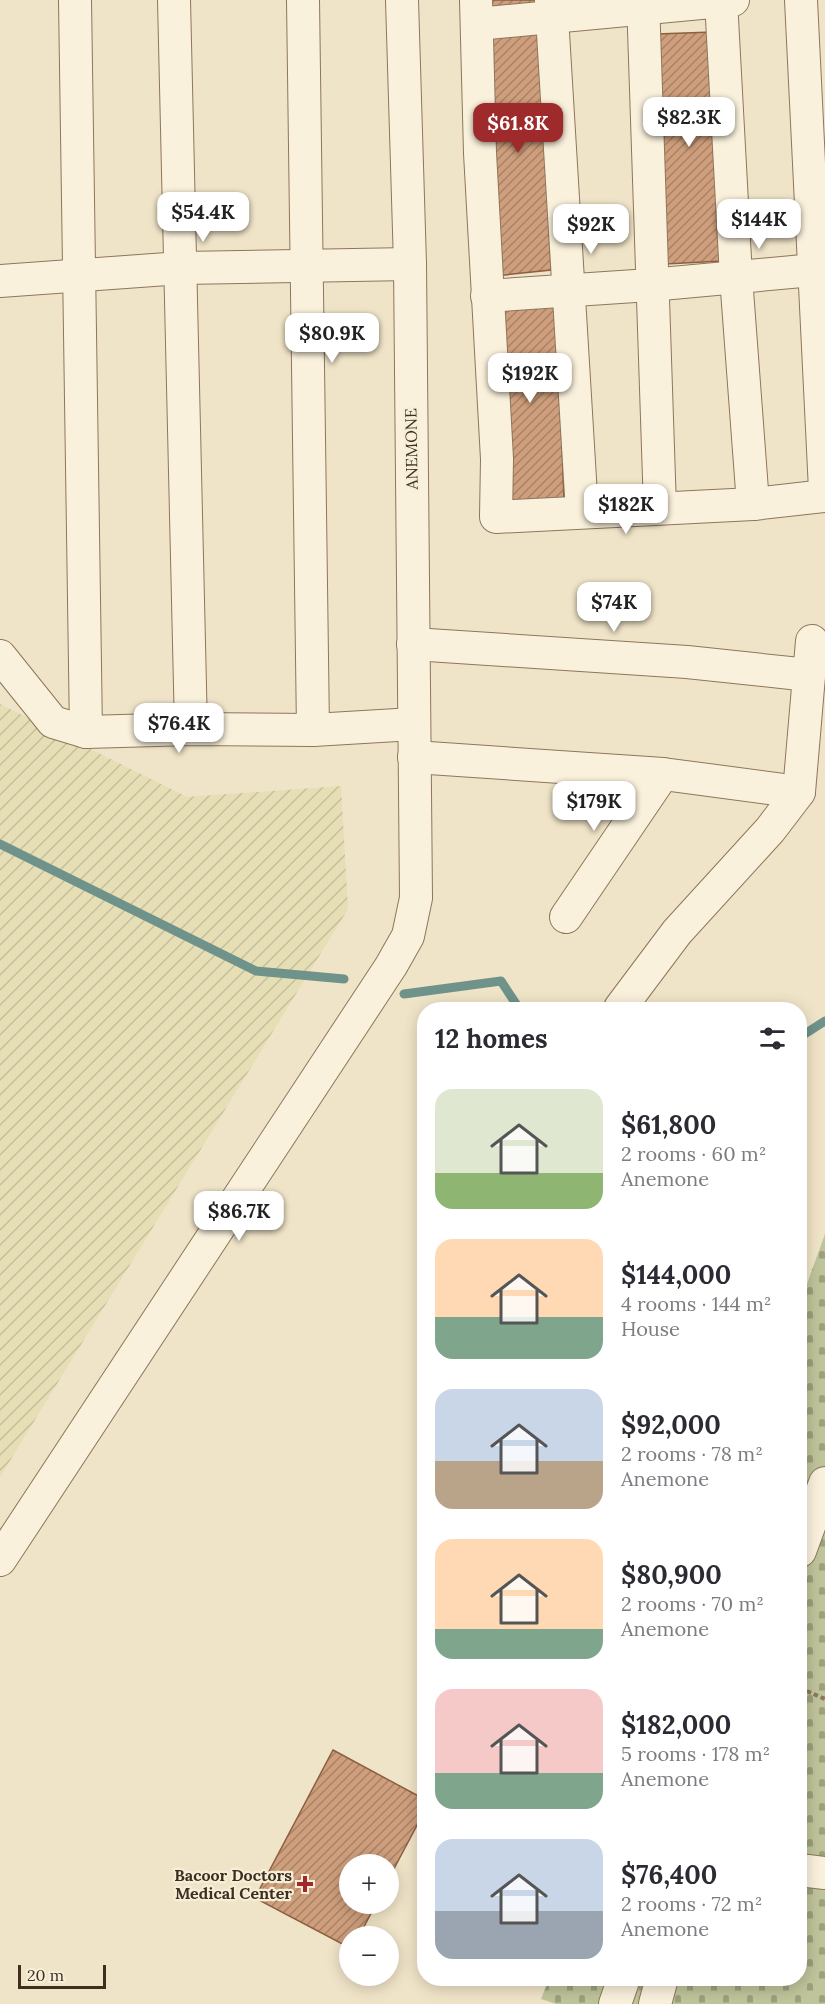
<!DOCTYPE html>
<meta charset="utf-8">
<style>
:root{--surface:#fff;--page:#f7f7f7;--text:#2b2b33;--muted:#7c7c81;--accent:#9e2a2b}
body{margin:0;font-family:Lora,serif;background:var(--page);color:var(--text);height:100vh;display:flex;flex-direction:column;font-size:22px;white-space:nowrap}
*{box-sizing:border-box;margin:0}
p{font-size:20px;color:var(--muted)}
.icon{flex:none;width:33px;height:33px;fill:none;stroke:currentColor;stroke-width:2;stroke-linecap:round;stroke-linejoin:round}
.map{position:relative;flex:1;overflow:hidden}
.sheet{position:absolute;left:417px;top:1002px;width:390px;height:984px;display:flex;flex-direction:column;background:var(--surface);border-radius:24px;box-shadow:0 3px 15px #0003}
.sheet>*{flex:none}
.controls{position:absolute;left:339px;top:1854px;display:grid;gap:12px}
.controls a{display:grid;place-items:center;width:60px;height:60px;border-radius:50%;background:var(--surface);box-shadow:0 3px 15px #0003;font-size:30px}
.scale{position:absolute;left:18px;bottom:15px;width:88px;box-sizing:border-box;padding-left:6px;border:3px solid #3d2e20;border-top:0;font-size:16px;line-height:21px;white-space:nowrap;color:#3d2e20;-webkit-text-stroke:4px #f7eed8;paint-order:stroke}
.price{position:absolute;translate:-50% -51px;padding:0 14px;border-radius:12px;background:#fff;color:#222;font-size:20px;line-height:39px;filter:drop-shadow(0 2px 3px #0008)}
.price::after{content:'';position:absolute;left:50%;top:36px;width:18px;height:14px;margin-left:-9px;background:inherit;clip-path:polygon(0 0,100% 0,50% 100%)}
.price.active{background:var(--accent);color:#fff}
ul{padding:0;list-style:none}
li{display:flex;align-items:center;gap:18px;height:150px;padding:0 18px}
li span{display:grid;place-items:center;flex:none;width:168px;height:120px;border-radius:18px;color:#555}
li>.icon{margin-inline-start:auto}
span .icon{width:72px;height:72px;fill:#fffc;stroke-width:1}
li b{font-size:26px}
h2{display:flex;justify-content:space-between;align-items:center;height:72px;padding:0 18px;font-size:26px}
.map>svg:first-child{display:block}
</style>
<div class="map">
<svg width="825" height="2004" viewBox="0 0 825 2004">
<defs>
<pattern id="farmland-furrows" width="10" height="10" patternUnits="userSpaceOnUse" patternTransform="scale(1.5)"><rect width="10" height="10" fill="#e6deb5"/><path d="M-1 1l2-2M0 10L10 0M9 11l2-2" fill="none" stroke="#c6bf9b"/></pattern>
<pattern id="cemetery-stones" width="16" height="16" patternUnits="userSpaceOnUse" patternTransform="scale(1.5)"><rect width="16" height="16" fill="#bfc49a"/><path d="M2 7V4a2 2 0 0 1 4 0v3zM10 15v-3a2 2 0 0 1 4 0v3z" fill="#9ca07d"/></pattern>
<pattern id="building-hatch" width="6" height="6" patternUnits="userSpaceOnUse" patternTransform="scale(1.5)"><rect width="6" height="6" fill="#cf9f7d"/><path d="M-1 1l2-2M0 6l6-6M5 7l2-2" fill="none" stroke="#a98266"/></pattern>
</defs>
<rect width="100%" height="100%" fill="#f0e4c8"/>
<polygon fill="url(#farmland-furrows)" points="0,704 187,797 341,786 348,909 0,1477"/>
<polygon fill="url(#cemetery-stones)" points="825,1234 825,2004 556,2004 541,1999 549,1979 800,1978 800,1303"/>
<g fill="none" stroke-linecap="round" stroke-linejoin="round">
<g stroke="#6f938a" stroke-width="9">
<polyline points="0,844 256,971 344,979"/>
<polyline points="404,994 501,981 520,1010"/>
<polyline points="800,1037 825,1021"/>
</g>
</g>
<g fill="url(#building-hatch)" stroke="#8d5f41" stroke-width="1.5">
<polygon points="484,0 538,0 538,7 484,12"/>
<polygon points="712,32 722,261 666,264 657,34"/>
<polygon points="541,33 551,270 495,276 486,34"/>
<polygon points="557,305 564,502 505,507 495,306"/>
<polygon points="333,1750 424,1799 424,1812 388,1880 388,1864 350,1864 350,1904 376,1904 359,1936 350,1936 350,1948 255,1898"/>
</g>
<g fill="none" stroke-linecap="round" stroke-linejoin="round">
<g stroke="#8d765c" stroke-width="34">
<g id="minor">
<polyline points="75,0 86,732"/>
<polyline points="174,0 191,729"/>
<polyline points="303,0 313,730"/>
<polyline points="476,0 480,153 497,459 496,517 753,504 825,496"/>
<polyline points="551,0 582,512"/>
<polyline points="643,0 660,508"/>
<polyline points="721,0 736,277 753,504"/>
<polyline points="801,0 825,490"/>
<polyline points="477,24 733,0"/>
<polyline points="0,281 181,268 410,264"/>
<polyline points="487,296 650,285 825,269"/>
<polyline points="413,644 687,662 809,675"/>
<polyline points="0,656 53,722 86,732 191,729 313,730 414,724"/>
<polyline points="414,757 663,774 799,792"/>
<polyline points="566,917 663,774"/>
<polyline points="620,1008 677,932 770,830 799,792 812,641"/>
<polyline points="800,1551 825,1483"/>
<polyline points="0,1560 391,966 408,936 416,898 410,264 402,0"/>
<polyline points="800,1870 825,1873"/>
<polyline points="615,2004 624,1978"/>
<polyline points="655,2004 662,1978"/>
</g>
</g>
<g stroke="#8d765c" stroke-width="4" stroke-dasharray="4.5 3" stroke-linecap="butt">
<polyline points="800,1595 806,1579"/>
<polyline points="800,1688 825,1699"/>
</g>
<use href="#minor" stroke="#faf1dc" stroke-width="32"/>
</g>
<path fill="#9e2a2b" stroke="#f7eed8" stroke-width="2" d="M302 1875h6v6h6v6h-6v6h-6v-6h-6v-6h6z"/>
<g text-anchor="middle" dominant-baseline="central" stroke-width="4.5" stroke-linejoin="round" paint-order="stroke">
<g font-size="16" fill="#3d2e20" stroke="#f7eed8">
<text transform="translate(411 449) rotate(-91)">ANEMONE</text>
</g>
<g font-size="16" font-weight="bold" fill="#3d2e20" stroke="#f7eed8" text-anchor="end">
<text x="292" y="1875">Bacoor Doctors<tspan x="292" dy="18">Medical Center</tspan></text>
</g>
</g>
</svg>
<div class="controls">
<a>+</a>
<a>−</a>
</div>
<div class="scale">20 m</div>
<b class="price" style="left:689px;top:148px">$82.3K</b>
<b class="price active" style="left:518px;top:154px">$61.8K</b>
<b class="price" style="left:203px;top:243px">$54.4K</b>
<b class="price" style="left:759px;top:250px">$144K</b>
<b class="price" style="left:591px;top:255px">$92K</b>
<b class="price" style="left:332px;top:364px">$80.9K</b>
<b class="price" style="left:530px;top:404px">$192K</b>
<b class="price" style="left:626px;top:535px">$182K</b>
<b class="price" style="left:614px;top:633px">$74K</b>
<b class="price" style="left:179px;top:754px">$76.4K</b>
<b class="price" style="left:594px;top:832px">$179K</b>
<b class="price" style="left:239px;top:1242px">$86.7K</b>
<section class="sheet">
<h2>12 homes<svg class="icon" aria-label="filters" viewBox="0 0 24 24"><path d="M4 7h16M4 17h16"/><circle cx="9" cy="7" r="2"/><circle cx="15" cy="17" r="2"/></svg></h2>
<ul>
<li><span style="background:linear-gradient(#dfe7d0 70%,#8fb573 0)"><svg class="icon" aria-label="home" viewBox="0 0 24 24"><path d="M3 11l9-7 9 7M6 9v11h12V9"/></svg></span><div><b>$61,800</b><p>2 rooms · 60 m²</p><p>Anemone</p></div></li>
<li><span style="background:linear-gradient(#ffd9b3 65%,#7fa58c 0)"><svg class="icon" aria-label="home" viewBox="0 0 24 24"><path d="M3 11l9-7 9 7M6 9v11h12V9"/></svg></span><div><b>$144,000</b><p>4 rooms · 144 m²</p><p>House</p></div></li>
<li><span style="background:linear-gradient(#c9d6e8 60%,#b9a48a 0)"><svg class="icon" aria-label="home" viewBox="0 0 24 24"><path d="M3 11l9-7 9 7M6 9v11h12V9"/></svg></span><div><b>$92,000</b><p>2 rooms · 78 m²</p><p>Anemone</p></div></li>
<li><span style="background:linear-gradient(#ffd9b3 75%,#7fa58c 0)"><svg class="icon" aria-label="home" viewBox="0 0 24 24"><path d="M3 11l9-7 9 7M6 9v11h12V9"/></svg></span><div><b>$80,900</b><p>2 rooms · 70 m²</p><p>Anemone</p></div></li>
<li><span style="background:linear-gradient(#f6c9c9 70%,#7fa58c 0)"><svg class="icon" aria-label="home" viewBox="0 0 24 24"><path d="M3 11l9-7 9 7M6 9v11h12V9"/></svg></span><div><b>$182,000</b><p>5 rooms · 178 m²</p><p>Anemone</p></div></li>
<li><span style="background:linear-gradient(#c9d6e8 60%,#9aa5b1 0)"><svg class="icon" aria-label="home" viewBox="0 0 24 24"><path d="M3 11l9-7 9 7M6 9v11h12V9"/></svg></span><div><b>$76,400</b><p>2 rooms · 72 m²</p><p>Anemone</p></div></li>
</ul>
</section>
</div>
